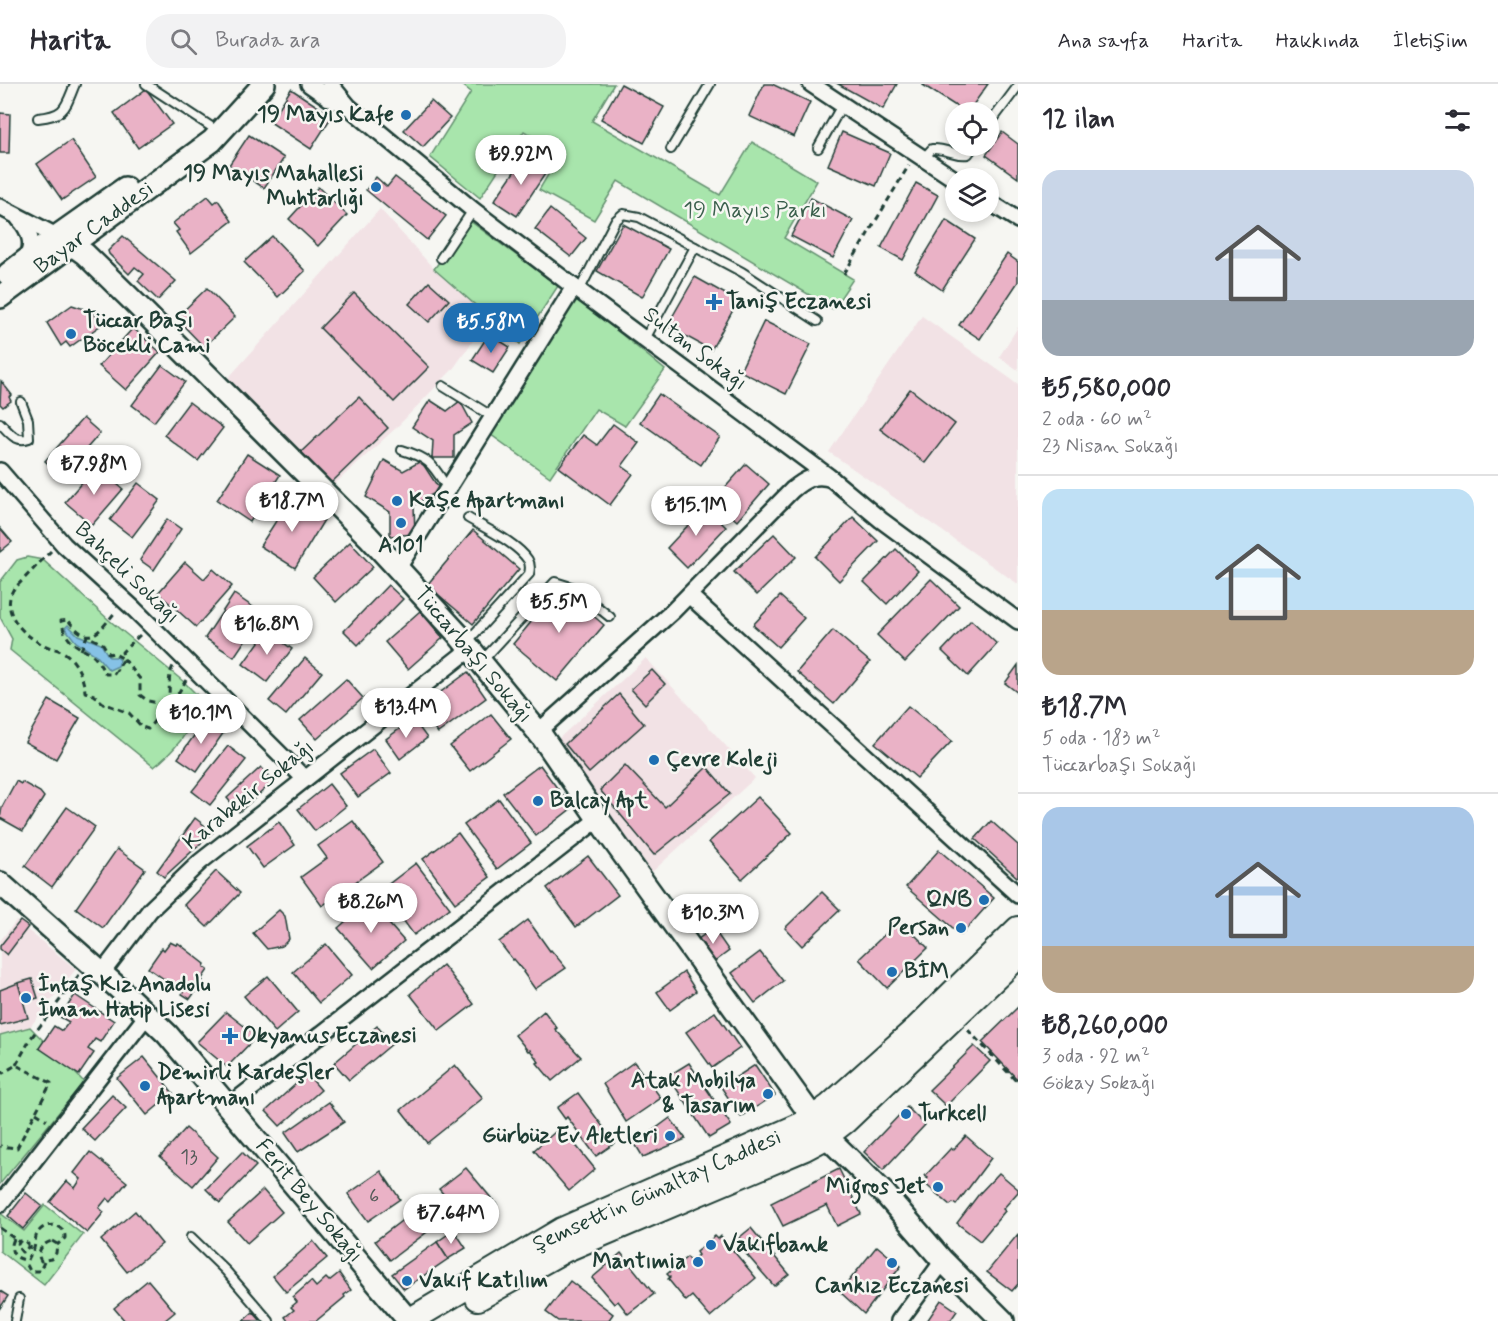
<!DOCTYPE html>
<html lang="tr">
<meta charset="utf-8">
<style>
:root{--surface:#fff;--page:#f2f2f3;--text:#2b2b33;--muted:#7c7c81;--line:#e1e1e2;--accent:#1f6fb2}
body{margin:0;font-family:Mynerve,sans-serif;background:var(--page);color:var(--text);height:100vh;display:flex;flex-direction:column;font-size:22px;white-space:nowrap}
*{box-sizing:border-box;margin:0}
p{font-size:20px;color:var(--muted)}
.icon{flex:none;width:33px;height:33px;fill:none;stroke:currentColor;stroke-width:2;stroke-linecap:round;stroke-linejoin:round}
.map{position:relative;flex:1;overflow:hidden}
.side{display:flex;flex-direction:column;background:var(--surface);width:480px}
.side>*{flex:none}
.tools{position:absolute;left:945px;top:18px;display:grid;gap:12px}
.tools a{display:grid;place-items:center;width:54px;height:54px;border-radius:50%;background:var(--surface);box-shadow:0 3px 9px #0003;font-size:30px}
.price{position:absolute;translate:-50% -51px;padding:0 14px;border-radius:21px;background:#fff;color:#222;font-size:20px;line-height:39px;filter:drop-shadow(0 2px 3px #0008)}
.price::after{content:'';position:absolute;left:50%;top:36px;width:18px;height:14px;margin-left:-9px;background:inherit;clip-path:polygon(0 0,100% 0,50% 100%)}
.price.active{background:var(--accent);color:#fff}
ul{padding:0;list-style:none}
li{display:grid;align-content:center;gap:12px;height:318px;padding:0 24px}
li+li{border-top:2px solid var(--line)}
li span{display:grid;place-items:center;height:186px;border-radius:18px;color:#555}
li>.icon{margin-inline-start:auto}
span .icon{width:108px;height:108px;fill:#fffc;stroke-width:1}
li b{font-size:26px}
h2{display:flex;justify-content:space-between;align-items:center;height:72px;padding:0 24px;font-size:26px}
header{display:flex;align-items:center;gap:36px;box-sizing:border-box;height:84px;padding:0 30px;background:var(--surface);border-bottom:2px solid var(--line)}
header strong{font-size:28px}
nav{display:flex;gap:33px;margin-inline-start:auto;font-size:21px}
.search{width:420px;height:54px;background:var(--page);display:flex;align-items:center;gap:15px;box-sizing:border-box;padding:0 21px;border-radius:24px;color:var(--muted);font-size:22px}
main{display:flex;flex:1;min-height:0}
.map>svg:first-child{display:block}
</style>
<header>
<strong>Harita</strong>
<div class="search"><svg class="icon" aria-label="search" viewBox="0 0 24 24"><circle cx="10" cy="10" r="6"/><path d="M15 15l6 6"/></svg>Burada ara</div>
<nav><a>Ana sayfa</a><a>Harita</a><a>Hakkında</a><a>İletişim</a></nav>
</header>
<main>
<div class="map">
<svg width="1018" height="1237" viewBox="0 0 1018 1237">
<rect width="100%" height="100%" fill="#f6f6f2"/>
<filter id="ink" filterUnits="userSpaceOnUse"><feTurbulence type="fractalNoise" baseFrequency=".0167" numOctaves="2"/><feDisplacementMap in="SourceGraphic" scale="12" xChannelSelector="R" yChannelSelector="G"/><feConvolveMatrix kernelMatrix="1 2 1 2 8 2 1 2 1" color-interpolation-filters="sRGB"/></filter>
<g filter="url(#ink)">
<g fill="#f2e2e5">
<polygon points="380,125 434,185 489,234 453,285 397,343 326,408 222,301"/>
<polygon points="922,232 1018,300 1018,500 829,368"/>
<polygon points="1018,243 1018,286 999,273"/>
<polygon points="646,574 755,694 652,788 556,657"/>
<polygon points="16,837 76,885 30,943 0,951 0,857"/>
</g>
<g fill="#a8e5ac" stroke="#649170" stroke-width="1.5">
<polygon points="461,0 614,0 592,37 720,111 752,58 817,97 784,154 853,195 833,225 618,97 594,136 539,106 561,69 524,47 480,114 430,73 471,8"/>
<polygon points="470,137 558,202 520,260 434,185"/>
<polygon points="576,213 665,286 625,342 596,325 550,393 487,348"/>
<path d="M27,473l16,3 66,60 75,62 22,22c-11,11 -16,23 -25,36 -8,10 -16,19 -27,27l-144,-117 2,-11 -12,-22v-35l17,-22z"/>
<polygon points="30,943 84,998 0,1100 0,951"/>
<polygon points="45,1121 83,1151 44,1201 0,1167 0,1129 24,1147"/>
</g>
<polygon fill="#86c2e6" stroke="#5d8d9f" stroke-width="1.5" points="68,541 78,551 101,560 109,573 117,573 120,576 118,582 109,586 96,571 76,558 65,544"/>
<g fill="#eab2c6" stroke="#1f3d34" stroke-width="1.5">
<polygon points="621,0 664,23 644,59 601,35"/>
<polygon points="764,0 772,0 810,18 794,53 749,32"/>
<polygon points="838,0 897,0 883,25"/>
<polygon points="924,0 988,0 968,28 965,28 923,1"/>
<polygon points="146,5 172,40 138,64 114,29"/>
<polygon points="291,5 332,32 311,65 270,38"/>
<polygon points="431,17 450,34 423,63 404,46"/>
<polygon points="0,29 10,30 9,69 0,69"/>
<polygon points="842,48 890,69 876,102 828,81"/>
<polygon points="1002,48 1018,60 1018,94 986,71"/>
<polygon points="249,51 284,74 264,104 229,81"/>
<polygon points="71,56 96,93 62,116 37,80"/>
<polygon points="525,72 547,87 517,132 494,117"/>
<polygon points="376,93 387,103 395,93 446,132 427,156 366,106"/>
<polygon points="916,99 938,111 903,176 881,164"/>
<polygon points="318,103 347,131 318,162 289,135"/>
<polygon points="208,112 214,119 218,116 232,137 191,169 176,148 179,146 173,139"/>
<polygon points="811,114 853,136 833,174 791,152"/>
<polygon points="550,125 586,154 571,173 535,145"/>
<polygon points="946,136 975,155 942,206 915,187"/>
<polygon points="623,140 669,165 642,213 597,187"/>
<polygon points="123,152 176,197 158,216 138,197 144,190 135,183 129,190 109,170 108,167"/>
<polygon points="272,152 305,187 278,213 244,178"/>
<polygon points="1007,170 1018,178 1018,198 980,255 959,241"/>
<polygon points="695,193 738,217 711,266 667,242"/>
<polygon points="429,198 449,216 429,238 409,220"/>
<polygon points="207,204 235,233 204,263 176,234"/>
<polygon points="354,209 429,283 394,318 320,244"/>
<polygon points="72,221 93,228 101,241 70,263 66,258 61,262 47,239"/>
<polygon points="764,237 811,260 786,310 740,287"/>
<polygon points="133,244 160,268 126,306 99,282"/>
<polygon points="489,250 510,263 493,289 472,276"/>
<polygon points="162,281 185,298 154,338 132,321"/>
<polygon points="1,297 12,311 9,313 11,317 3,323 0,320"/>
<polygon points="910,305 955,340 925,379 880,345"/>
<polygon points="659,310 720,353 701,381 640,338"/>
<polygon points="359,313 388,344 331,399 301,368"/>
<polygon points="430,316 447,327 460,317 472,339 454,351 454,374 432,374 433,357 412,343"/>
<polygon points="189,318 223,344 198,377 164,351"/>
<polygon points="83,334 100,349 62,393 45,377"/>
<polygon points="613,340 639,359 622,382 633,390 610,421 559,383 583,351 597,361"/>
<polygon points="247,370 280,391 250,438 217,416"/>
<polygon points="384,376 403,387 421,377 440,406 414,421 415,450 390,452 390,428 366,413"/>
<polygon points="746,380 769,400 737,437 714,416"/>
<polygon points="96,382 123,405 92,441 65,418"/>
<polygon points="138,399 160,416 132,453 110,436"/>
<polygon points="290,415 324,436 295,484 260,462"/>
<polygon points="705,423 726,443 687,484 667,464"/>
<polygon points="853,433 878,457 839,497 815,473"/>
<polygon points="167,435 181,445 154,486 140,476"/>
<polygon points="0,444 12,458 0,468"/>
<polygon points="473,446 519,485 473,540 427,501"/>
<polygon points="774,450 796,473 757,511 734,488"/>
<polygon points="350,458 373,483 336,518 313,493"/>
<polygon points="896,465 918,487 887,520 864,498"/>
<polygon points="185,478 204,495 213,485 232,502 196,543 158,509"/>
<polygon points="931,495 959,522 905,578 877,551"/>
<polygon points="388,501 403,515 358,561 344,547"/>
<polygon points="560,503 604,541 557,597 513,560"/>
<polygon points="234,510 263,530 234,573 205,554"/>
<polygon points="780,512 804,534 778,563 753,541"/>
<polygon points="420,527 443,554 408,585 385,558"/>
<polygon points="971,536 997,560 968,592 942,567"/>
<polygon points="833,546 870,578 834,620 797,588"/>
<polygon points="267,547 292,565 267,598 243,580"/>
<polygon points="305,574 322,588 286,631 269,617"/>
<polygon points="1018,581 1018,609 1005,599"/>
<polygon points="652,586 665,600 645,620 631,605"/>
<polygon points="468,588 486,614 438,649 419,624"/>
<polygon points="346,595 363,614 317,655 300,636"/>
<polygon points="619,610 644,640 589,689 565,660"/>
<polygon points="49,616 80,634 56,675 25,658"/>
<polygon points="908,622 952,657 917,694 875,659"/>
<polygon points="491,630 511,655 470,687 450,662"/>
<polygon points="206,635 224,648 197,687 178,674"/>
<polygon points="413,635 427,654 400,675 386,655"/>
<polygon points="228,662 246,676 210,721 192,707"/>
<polygon points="373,665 391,689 358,713 340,689"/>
<polygon points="540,681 572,724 536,752 503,709"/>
<polygon points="625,681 665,723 707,683 730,710 654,771 600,706"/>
<polygon points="261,683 274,697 239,728 227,714"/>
<polygon points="16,697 21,700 22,698 40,708 44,713 23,747 0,734 2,723"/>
<polygon points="329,700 346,722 315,747 298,725"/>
<polygon points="758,713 792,749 742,795 709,758"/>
<polygon points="499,715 531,759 497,785 464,741"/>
<polygon points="67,723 95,743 52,803 25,782"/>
<polygon points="195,734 213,748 164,793 157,787"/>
<polygon points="353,737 383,778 322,822 301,793 327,774 318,762"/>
<polygon points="991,737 1018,761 1018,794 975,755"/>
<polygon points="279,738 295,761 263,784 247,762"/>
<polygon points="458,749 490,793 455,819 423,775"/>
<polygon points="117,765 145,785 103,844 76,824"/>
<polygon points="939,766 994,814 961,851 906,803"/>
<polygon points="588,772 618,811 576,843 547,804"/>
<polygon points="416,779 450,824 414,851 381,806"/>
<polygon points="216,787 240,809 207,843 184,821"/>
<polygon points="822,808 840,826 802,862 785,844"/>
<polygon points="369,817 404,857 373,884 338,844"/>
<polygon points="279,826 285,832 289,855 282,862 267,865 253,849"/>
<polygon points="528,836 550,867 551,866 566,884 535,905 523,888 524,887 514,875 513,876 499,858"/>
<polygon points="900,836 928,864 887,904 859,875"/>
<polygon points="20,837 28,843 7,871 0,865 0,862"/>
<polygon points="713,844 729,867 713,879 697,856"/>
<polygon points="170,858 176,861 178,859 205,880 204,883 208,886 201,896 203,897 190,915 182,910 183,908 148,884 162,864 164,866"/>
<polygon points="326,860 352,891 319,919 293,888"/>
<polygon points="760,868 783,897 755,919 732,889"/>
<polygon points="443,881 474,920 439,947 410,910"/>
<polygon points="684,888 696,907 670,926 657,908"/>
<polygon points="268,892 298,928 275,948 244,912"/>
<polygon points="32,895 38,914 23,918 18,899"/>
<polygon points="18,899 28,934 0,941 0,906"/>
<polygon points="75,911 114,937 100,958 95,955 88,965 94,969 79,991 39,964 54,942 62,947 69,938 60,933"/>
<polygon points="1018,923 1018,996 982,958"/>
<polygon points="544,927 557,944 555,945 581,973 552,997 537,979 539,978 530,966 528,967 515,951"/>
<polygon points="226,928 257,952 227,983 197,958"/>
<polygon points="715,928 740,964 712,984 686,948"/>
<polygon points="377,942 392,960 349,996 334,979"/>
<polygon points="974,962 990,977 946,1022 929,1006"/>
<polygon points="144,973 173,1009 147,1031 117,994"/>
<polygon points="634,978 661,1014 626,1038 603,1000"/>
<polygon points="689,979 731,1041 709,1054 668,992"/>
<polygon points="455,981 483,1014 427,1059 401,1026"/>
<polygon points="755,981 775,1011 741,1033 721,1003"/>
<polygon points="307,990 321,1006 280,1042 266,1027"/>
<polygon points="578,1009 615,1059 596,1072 567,1033 565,1035 557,1024"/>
<polygon points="112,1011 126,1024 95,1057 81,1044"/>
<polygon points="329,1018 344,1038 298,1068 285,1049"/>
<polygon points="907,1023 925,1041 883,1086 864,1068"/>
<polygon points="670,1034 686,1055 643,1073 635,1060"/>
<polygon points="561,1043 595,1085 569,1107 534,1066"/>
<polygon points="186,1044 218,1073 193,1102 160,1073"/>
<polygon points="966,1052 991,1074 956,1121 953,1119 950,1121 924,1099 928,1094 925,1092 951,1064 953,1066"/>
<polygon points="90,1068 127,1098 111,1118 107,1114 99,1124 104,1128 87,1149 50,1118 67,1097 75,1104 81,1095 74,1089"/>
<polygon points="242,1068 256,1082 220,1119 206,1105"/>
<polygon points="466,1084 497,1121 471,1142 439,1105"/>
<polygon points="839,1085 861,1130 837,1142 827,1121 783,1142 771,1119"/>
<polygon points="381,1087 400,1115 368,1137 348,1110"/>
<polygon points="999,1089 1018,1105 1018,1108 1003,1125 1005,1127 980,1157 957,1139 979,1110"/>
<polygon points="263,1106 282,1128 247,1159 228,1138"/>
<polygon points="26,1109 42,1122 23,1145 8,1132"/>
<polygon points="135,1127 162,1160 127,1188 101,1156"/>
<polygon points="413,1128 427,1148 390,1176 375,1157"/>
<polygon points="751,1144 789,1190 774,1202 735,1157"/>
<polygon points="454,1146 466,1164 448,1175 437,1158"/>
<polygon points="1018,1150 1018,1200 1012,1207 987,1188"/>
<polygon points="715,1152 718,1155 721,1152 756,1194 710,1233 692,1212 686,1217 668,1195 670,1193 667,1190 687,1173 691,1177 698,1171 696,1168"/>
<polygon points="313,1157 327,1174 286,1208 273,1192"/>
<polygon points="437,1158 448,1175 404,1205 392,1190"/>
<polygon points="877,1162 901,1182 864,1230 840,1208"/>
<polygon points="621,1169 654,1210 628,1230 618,1217 614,1220 592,1194"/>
<polygon points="339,1189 351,1206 344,1211 345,1213 316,1237 288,1237 285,1233 294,1226 291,1223 297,1218 293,1213 311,1197 316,1203 326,1194 329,1197"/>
<polygon points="148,1196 175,1228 164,1237 125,1237 114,1224"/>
<polygon points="570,1197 613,1230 608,1237 558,1237 546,1228"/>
<polygon points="0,1207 8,1212 0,1224"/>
<polygon points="941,1216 957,1227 950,1237 927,1237"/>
<polygon points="253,1228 261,1237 243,1237"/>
</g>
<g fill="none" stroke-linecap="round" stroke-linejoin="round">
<g stroke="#1f3d34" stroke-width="12">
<g id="lane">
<polyline points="146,0 210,42"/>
<path d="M38,34c28,-3 27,-10 37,-34"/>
<polyline points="988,42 1018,2"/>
<polyline points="818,64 842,21"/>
<polyline points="671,65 710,0"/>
<path d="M923,75l9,-10c15,-1 21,7 36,5l6,-8"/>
<polyline points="441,174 473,126"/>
<polyline points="579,207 615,137 623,130 639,133 742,188 817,237"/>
<polyline points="645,255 695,163"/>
<polyline points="443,302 493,333"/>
<path d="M0,339c9,9 15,20 29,15l-1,-18 -7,-18"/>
<path d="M402,366c29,9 30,14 46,39"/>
<path d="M466,559l63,-69c1,-4 2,-9 -1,-14 -11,-17 -42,-31 -60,-42"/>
<polyline points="483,576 555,498 574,504 610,533"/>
<polyline points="191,1153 226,1187 269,1237"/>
<polyline points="15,1237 19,1215"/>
</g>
</g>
<g stroke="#1f3d34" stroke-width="20">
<g id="street">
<polyline points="309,0 329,14 347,22"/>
<polyline points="330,0 349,23 473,126 574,203 828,392 881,436 1018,537"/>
<polyline points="811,0 956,96"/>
<polyline points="988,117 1018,136"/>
<polyline points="0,123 64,156"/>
<path d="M19,135c11,11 17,29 5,42"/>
<polyline points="0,387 64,461 134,525 305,695"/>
<polyline points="398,484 574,203"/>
<polyline points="689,511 1018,811"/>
<path d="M538,648l135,-121 119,-121c13,-11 24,-17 40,-11"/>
<polyline points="102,889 150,826 200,778 470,565"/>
<polyline points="229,1022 598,735"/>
<polyline points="0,1120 148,930"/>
<polyline points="899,1237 943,1177"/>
</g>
</g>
<g stroke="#1f3d34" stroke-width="26">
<g id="secondary">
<polyline points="71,160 85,170 132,216 368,452 457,549 543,654 608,749 826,1052 885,1110 943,1177 1003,1237"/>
<polyline points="8,190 57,152 125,104"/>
<polyline points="0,213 212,57 264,0"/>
<polyline points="0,799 125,910 167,950 409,1237"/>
</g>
</g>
<g stroke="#1f3d34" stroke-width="28">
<g id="primary">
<polyline points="478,1214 564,1166 805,1064 822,1055 845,1037 1018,872"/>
<polyline points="409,1237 562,1146 808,1038 830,1022 916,945 1018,845"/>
</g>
</g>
<g stroke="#1f3d34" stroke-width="3" stroke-dasharray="6 4.5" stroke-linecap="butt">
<polyline points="844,190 909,81"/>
<path d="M51,467l-38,39c-13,23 12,47 31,55 7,4 16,4 22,9 11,8 18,25 19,38l9,3 9,8 26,10 13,14 6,2 19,-24 5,-1 14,-24"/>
<path d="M140,551l-18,17 2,7 16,20v16l8,6 19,4c5,-16 -1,-24 6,-39"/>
<path d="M81,566l6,-14 16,8 6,10 4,-1 11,6 -10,15h-8c-5,-6 -8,-15 -14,-19 -18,-12 -25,-11 -31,-34l7,-1c22,28 30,13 48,-9"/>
<polyline points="968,946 1018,999"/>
<polyline points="16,981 31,954 79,891"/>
<polyline points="0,987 3,989 16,981 51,999 17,1064 0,1062"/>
<polyline points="36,1029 47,1036"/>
<polyline points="0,1144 19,1158"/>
<path d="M14,1155c-6,12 0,20 13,21"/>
<path d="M52,1157l5,3 -1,9 -5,6 -10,2c-6,-9 2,-18 11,-20z"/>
<polyline points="28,1163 28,1160 24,1157 20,1157 17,1162 22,1168 25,1167 28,1163 33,1164"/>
<path d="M44,1178l-4,9h-10l-3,-6c0,-7 5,-11 7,-17 2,-7 0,-12 6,-18 9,-9 26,-5 25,8l-8,7"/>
</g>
<use href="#lane" stroke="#f6f6f2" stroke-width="8"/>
<use href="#street" stroke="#f6f6f2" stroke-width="15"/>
<use href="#secondary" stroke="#f6f6f2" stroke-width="21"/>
<use href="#primary" stroke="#f6f6f2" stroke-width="24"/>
</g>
</g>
<g fill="#1f6fb2" stroke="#f6f6f2" stroke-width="2">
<circle cx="406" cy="31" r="6"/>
<circle cx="376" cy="103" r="6"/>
<path d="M711 209h6v6h6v6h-6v6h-6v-6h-6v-6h6z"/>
<circle cx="71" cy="250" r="6"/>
<circle cx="397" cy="417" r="6"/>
<circle cx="401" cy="439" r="6"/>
<circle cx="654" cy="676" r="6"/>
<circle cx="538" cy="717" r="6"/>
<circle cx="984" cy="816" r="6"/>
<circle cx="961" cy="844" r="6"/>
<circle cx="892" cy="888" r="6"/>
<circle cx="26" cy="914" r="6"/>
<path d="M227 943h6v6h6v6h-6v6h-6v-6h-6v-6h6z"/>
<circle cx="145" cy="1002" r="6"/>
<circle cx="768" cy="1010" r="6"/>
<circle cx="906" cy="1030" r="6"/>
<circle cx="670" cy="1052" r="6"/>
<circle cx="938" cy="1103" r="6"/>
<circle cx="711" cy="1161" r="6"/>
<circle cx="698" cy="1178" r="6"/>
<circle cx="892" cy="1179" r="6"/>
<circle cx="407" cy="1197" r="6"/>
</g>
<g text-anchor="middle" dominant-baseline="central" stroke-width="5" stroke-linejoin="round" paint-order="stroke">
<g font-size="20" fill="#525a58">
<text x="189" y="1073">13</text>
<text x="374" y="1112">6</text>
</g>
<g font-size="22" font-weight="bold" fill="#1f3d34" stroke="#f6f6f2" text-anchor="start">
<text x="394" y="31" text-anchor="end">19 Mayıs Kafe</text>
<text x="364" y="90" text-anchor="end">19 Mayıs Mahallesi<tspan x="364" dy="25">Muhtarlığı</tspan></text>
<text x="726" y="218">Taniş Eczanesi</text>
<text x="83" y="237">Tüccar Başı<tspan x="83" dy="25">Böcekli Cami</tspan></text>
<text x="409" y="417">Kaşe Apartmanı</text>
<text x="401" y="462" text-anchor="middle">A101</text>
<text x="666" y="676">Çevre Koleji</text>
<text x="550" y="717">Balcay Apt</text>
<text x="972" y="816" text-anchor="end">QNB</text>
<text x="949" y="844" text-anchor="end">Persan</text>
<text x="904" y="888">BİM</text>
<text x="38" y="901">İntaş Kız Anadolu<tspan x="38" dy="25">İmam Hatip Lisesi</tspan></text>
<text x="242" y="952">Okyanus Eczanesi</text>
<text x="157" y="989">Demirli Kardeşler<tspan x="157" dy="25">Apartmanı</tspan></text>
<text x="756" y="997" text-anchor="end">Atak Mobilya<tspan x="756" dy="25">&amp; Tasarım</tspan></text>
<text x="918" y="1030">Turkcell</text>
<text x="658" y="1052" text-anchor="end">Gürbüz Ev Aletleri</text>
<text x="926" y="1103" text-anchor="end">Migros Jet</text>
<text x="723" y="1161">Vakıfbank</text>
<text x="686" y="1178" text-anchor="end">Mantımia</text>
<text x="419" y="1197">Vakıf Katılım</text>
<text x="892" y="1202" text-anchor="middle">Cankız Eczanesi</text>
</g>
<g font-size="22" fill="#3a5f4c" stroke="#f6f6f2">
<text x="755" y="127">19 Mayıs Parkı</text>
</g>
<g font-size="22" fill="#1f3d34" stroke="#f6f6f2">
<text transform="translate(94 144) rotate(-36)">Bayar Caddesi</text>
<text transform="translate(695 265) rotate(37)">Sultan Sokağı</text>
<text transform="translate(127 489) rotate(44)">Bahçeli Sokağı</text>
<text transform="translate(473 571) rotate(50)">Tüccarbaşı Sokağı</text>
<text transform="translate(249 711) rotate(-39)">Karabekir Sokağı</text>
<text transform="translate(657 1107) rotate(-24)">Şemsettin Günaltay Caddesi</text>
<text transform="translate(309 1117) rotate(50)">Ferit Bey Sokağı</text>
</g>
</g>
</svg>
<div class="tools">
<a><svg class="icon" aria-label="locate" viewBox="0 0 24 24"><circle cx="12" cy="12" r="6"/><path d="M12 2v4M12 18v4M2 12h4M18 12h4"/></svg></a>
<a><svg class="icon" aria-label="layers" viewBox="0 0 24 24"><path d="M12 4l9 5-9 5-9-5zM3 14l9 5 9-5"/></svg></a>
</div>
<b class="price" style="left:521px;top:102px">₺9.92M</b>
<b class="price active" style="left:491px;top:270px">₺5.58M</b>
<b class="price" style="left:94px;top:412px">₺7.98M</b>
<b class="price" style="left:292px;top:449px">₺18.7M</b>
<b class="price" style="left:696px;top:453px">₺15.1M</b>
<b class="price" style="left:559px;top:550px">₺5.5M</b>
<b class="price" style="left:267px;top:572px">₺16.8M</b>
<b class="price" style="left:406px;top:655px">₺13.4M</b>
<b class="price" style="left:201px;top:661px">₺10.1M</b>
<b class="price" style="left:371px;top:850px">₺8.26M</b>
<b class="price" style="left:713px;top:861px">₺10.3M</b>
<b class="price" style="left:451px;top:1161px">₺7.64M</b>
</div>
<section class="side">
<h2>12 ilan<svg class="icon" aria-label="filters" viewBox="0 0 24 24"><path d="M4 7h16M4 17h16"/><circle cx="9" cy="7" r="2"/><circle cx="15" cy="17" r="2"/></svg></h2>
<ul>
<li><span style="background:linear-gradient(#c9d6e8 70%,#9aa5b1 0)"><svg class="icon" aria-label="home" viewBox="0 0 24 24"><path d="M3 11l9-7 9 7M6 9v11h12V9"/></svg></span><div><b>₺5,580,000</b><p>2 oda · 60 m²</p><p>23 Nisan Sokağı</p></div></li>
<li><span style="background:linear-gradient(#bfe0f5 65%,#b9a48a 0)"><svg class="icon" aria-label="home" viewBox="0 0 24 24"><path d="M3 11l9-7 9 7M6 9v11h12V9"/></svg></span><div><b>₺18.7M</b><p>5 oda · 183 m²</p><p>Tüccarbaşı Sokağı</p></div></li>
<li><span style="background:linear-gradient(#a9c7e8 75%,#b9a48a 0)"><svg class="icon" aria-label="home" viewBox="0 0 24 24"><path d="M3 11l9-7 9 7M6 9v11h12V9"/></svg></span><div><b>₺8,260,000</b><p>3 oda · 92 m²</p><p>Gökay Sokağı</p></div></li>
</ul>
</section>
</main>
